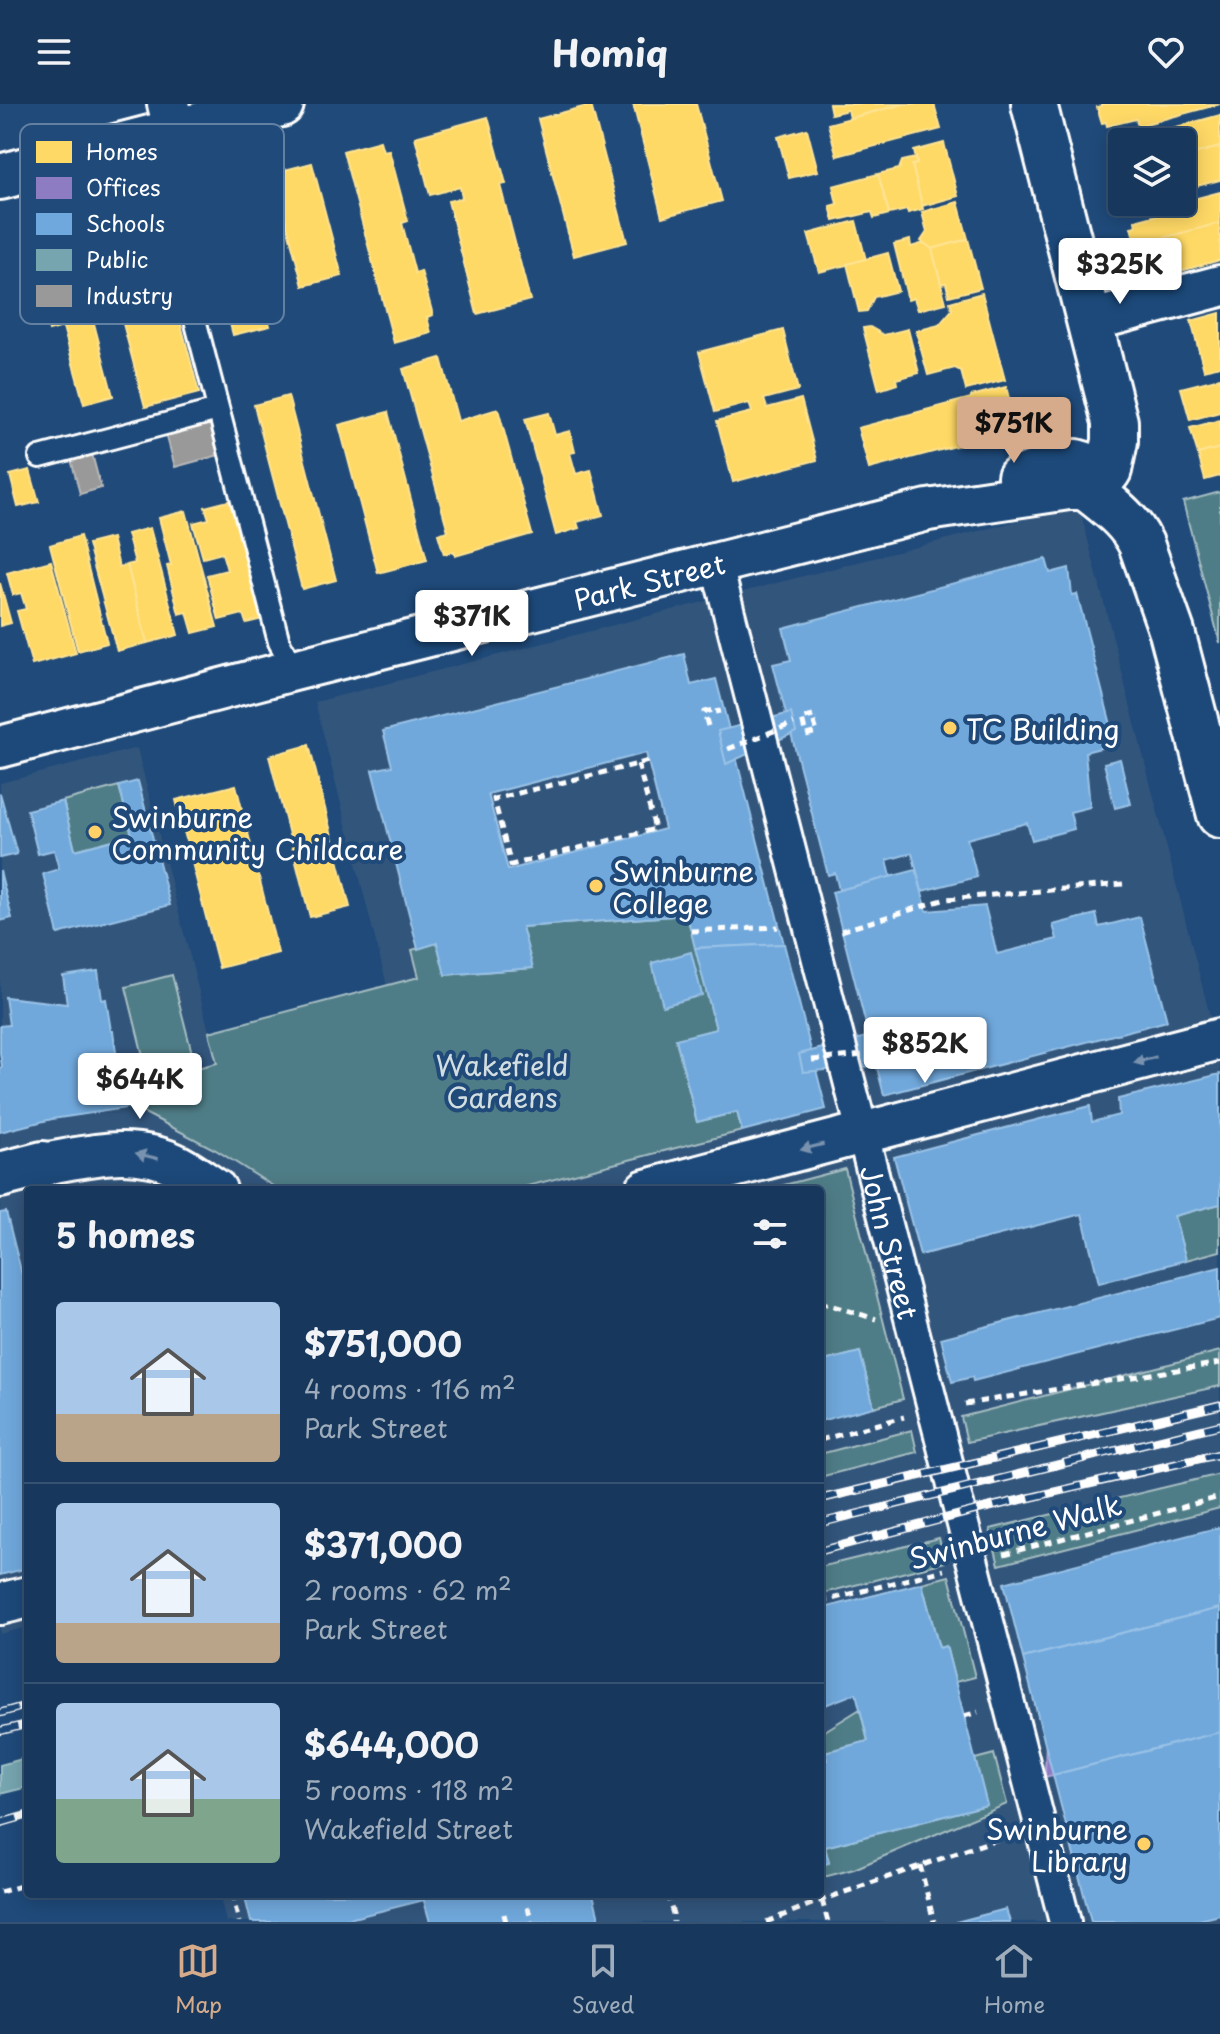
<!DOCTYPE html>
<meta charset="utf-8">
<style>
:root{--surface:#17385c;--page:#203f62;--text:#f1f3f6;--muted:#9eacbb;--line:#365272;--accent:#d6ab8b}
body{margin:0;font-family:"Playpen Sans",sans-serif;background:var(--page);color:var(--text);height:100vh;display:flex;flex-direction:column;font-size:30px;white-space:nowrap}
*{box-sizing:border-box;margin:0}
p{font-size:26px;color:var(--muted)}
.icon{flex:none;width:44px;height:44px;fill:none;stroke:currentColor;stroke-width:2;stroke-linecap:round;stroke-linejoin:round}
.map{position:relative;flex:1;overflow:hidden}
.side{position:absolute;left:24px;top:1082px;width:800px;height:712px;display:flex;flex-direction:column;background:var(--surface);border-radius:8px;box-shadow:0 4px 20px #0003,0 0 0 2px var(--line)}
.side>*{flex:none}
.fabs{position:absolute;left:1108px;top:24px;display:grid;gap:16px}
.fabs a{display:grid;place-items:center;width:88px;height:88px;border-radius:8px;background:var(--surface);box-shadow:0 4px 20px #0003,0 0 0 2px var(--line);font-size:40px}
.price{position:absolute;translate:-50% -68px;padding:0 18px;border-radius:8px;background:#fff;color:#222;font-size:26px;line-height:52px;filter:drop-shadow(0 2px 4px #0008)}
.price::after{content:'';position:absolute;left:50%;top:48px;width:24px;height:18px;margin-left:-12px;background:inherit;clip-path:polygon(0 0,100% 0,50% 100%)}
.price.on{background:var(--accent);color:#111}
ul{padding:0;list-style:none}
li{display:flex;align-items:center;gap:24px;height:200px;padding:0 32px}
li+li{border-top:2px solid var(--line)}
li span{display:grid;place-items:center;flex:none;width:224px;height:160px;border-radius:8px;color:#555}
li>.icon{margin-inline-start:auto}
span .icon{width:96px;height:96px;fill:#fffc;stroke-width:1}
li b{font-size:34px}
h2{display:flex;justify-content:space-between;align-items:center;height:96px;padding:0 32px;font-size:34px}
header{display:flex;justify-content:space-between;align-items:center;height:104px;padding:0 32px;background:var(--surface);font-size:36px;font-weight:700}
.dock{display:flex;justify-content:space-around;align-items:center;height:112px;border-top:2px solid var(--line);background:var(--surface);font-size:22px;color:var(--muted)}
.dock a{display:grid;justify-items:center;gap:4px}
.dock .on{color:var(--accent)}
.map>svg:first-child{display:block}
</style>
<header><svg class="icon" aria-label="menu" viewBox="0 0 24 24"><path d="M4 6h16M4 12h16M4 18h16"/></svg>Homiq<svg class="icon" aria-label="heart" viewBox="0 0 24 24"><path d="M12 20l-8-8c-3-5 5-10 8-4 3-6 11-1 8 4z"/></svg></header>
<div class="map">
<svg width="1220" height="1818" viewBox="0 0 1220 1818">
<rect width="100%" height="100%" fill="#1f4a7a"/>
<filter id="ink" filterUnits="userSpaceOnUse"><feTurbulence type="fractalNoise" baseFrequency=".0125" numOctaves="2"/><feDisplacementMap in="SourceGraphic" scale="16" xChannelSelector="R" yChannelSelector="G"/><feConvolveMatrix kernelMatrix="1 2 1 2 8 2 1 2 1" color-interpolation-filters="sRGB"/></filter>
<g filter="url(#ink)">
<polygon fill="#32557b" points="1079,401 1220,951 1220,1247 961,1314 968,1337 1220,1282 1220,1370 990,1425 999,1460 1220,1404 1220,1818 226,1818 219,1790 820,1790 820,1490 945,1457 939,1434 820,1463 820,1373 917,1347 911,1326 820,1350 820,1086 28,1086 28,1523 0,1530 0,679 137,644 209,927 387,882 315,598"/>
<g fill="#4f7d87" stroke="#a7bec3" stroke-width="2">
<polygon points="1220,388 1220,539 1183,398"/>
<polygon points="119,682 132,731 75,746 63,697"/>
<polygon points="687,811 716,925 676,936 697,1018 737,1008 742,1027 512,1086 279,1086 216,1046 133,1003 130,981 217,959 209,928 419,873 412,846 437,839 446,871 532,864 522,823"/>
<polygon points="172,871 193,953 146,964 126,883"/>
<polygon points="845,1065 903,1295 874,1303 860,1248 820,1258 820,1086 765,1086"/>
<polygon points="1220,1100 1220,1147 1186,1156 1174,1112"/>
<polygon points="1220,1247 1220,1282 967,1338 961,1313"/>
<polygon points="912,1326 917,1348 820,1373 820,1350"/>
<polygon points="1220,1370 1220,1404 999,1461 990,1425"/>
<polygon points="939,1434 945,1458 820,1490 820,1463"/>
<polygon points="949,1472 975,1573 955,1578 946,1542 939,1544 922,1479"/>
<polygon points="860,1605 868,1637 820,1649 820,1630"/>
<polygon points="994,1650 1007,1700 854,1765 820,1774 820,1761 829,1758 825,1743 986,1701 975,1655"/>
</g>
<g fill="#ffd966" stroke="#ffe494" stroke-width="2">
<polygon points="633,0 696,0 722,97 662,113"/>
<polygon points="829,0 904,0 850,14 848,6 831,10"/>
<polygon points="904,0 934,0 941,25 837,52 828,20"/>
<polygon points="1101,0 1220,0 1138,22 1136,15 1107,22 1106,18 1102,19 1097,3 1101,2"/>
<polygon points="591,1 627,138 574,152 538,15"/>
<polygon points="1220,11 1220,43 1182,53 1182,38 1144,38 1143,32"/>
<polygon points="488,13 506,80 500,81 530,196 477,210 448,97 462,94 460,83 430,91 415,33"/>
<polygon points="807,25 818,67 789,74 778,33"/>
<polygon points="380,37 383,47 389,46 408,117 402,119 415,169 421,167 433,211 427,213 431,229 394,239 343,47"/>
<polygon points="944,39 958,92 922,102 912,61 917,60 914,47"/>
<polygon points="1220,43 1220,76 1182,86 1182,53"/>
<polygon points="1122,45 1122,69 1120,69 1119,66 1116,67 1112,53 1116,52 1114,47"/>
<polygon points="916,54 917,60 912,61 923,105 908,109 907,106 889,110 878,70 899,65 902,57"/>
<polygon points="312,59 342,172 303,182 273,69"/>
<polygon points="878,70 889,110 874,114 872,108 834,117 830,102 837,100 833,82"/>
<polygon points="233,78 270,222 233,231 196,88"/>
<polygon points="1220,88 1220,119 1140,140 1139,137 1135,138 1131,123 1136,122 1135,117 1165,109 1163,103"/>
<polygon points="958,98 968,135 932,145 921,137 927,128 922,108"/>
<polygon points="150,102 199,289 145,303 96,117"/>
<polygon points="856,117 866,156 819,168 808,130"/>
<polygon points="1220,119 1220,156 1177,168 1174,157 1147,164 1145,158 1140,159 1136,144 1141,143 1140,140"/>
<polygon points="69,124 113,292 84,300 63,223 49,227 25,135"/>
<polygon points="968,135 981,184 949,192 946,179 941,180 932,145"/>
<polygon points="910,136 911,143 924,139 932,145 946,199 918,206 914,194 908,196 894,140"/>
<polygon points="888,149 898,187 874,193 867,207 859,208 847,160"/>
<polygon points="982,189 1005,276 966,286 961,267 955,264 928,271 916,227 939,221 952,206 950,198"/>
<polygon points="1220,209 1220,262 1204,266 1191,217"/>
<polygon points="870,223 884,231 908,225 919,269 896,275 897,280 879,286 863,224"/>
<polygon points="783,226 798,286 764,295 767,304 801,295 817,356 733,378 717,317 752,308 749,299 715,308 699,248"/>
<polygon points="441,254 458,317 498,305 532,430 455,452 454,447 444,450 438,430 448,427 403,265"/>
<polygon points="1220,274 1220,308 1190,316 1181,284"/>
<polygon points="1006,283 1019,331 983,341 982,335 869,365 858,324 971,294 971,292"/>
<polygon points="288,292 336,476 302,485 254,301"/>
<polygon points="388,308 427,456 378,469 339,321"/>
<polygon points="549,309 555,331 570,327 575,348 570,349 576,370 591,366 603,411 577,418 579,424 556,431 525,315"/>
<polygon points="1220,316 1220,344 1198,350 1190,324"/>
<polygon points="1220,344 1220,372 1205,376 1198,350"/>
<polygon points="30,366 39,398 18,403 10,371"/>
<polygon points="240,394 271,513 246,519 243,510 219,516 207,471 227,466 222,449 203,454 193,419 209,415 205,403"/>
<polygon points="186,407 217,523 193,529 187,508 179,510 167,462 171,461 159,414"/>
<polygon points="150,424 178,531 147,539 127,461 135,459 127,430"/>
<polygon points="80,432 107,539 78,547 50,441"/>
<polygon points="112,434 119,463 127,461 147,539 117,547 88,440"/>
<polygon points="51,457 76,549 32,561 17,507 26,505 21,489 13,491 7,469"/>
<polygon points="0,479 11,519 0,522"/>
<polygon points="309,641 350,803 310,813 269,652"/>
<polygon points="236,681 278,849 219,864 176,696"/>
</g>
<polygon fill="#8e7cc3" stroke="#b0a3d5" stroke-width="2" points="1220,1504 1220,1628 1045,1673 1048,1548"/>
<g fill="#6fa8dc" stroke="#9ac2e6" stroke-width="2" fill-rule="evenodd">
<polygon points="1046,455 1050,469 1069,464 1072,491 1077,490 1116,640 1085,648 1090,703 1070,708 1074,725 1032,736 1027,719 967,735 977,773 922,787 912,749 887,756 891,773 839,786 835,769 828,771 773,560 791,556 783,524"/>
<path d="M684,550l7,31 25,-6 68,265 -89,4 -8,-33 -165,12 11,41 -88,7 -8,-32 -19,6 -46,-179 20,-4 -9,-35zM646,649l19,76 -157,41 -20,-76z"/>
<polygon points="791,609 796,628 726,660 718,627"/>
<polygon points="1120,655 1131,700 1115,704 1104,659"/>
<polygon points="138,677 170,801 58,830 43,770 59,765 54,746 38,750 27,706 63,697 75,746 132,731 119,682"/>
<polygon points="0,689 17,750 0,754"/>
<polygon points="916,766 927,807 985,802 997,850 1057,835 1053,821 1096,810 1099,823 1140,813 1167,917 884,991 832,788"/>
<polygon points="0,767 12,814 0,817"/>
<polygon points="784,840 826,1005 742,1027 737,1008 697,1018 676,935 716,925 695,844"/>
<polygon points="691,848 702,891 663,902 652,859"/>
<polygon points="98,867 102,896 106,895 111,927 113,927 119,969 128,967 133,1003 52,1015 0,1028 0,964 2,963 0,949 0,922 9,921 5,893 67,900 63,872"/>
<polygon points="882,929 885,961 803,968 799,950"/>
<polygon points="1220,970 1220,1100 1174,1112 1186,1156 1099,1179 1082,1110 920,1151 894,1053 1090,1002 1092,1018 1119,1011 1118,995"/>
<polygon points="6,1108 28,1194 28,1464 0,1471 0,1109"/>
<polygon points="1220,1163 1220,1214 973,1277 972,1273 952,1278 941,1234"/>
<polygon points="860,1248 874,1303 820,1317 820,1258"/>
<polygon points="1220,1423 1220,1504 1023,1554 1004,1479"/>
<polygon points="922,1479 939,1544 946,1542 987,1701 825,1743 829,1759 820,1761 820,1658 827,1656 825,1648 868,1637 856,1589 820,1603 820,1505"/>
<polygon points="1220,1504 1220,1628 1053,1671 1023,1554"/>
<polygon points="1220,1628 1220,1811 1192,1818 1091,1818 1053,1671"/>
<polygon points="244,1790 422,1790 424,1796 337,1818 251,1818"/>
<polygon points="422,1790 593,1790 600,1818 430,1818"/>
<polygon points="1006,1805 1010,1818 956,1818"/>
</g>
<polygon fill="#76a5af" stroke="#9fc0c7" stroke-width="2" points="22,1655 28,1683 0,1690 0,1661"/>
<g fill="#999" stroke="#b8b8b8" stroke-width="2">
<polygon points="209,315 219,351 175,363 165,326"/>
<polygon points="92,350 101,384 80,390 71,355"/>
</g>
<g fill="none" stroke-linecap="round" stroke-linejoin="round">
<g stroke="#fff" stroke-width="26">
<g id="service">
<polyline points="148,35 279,538 294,566"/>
<polyline points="40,353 218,306"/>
</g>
</g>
<g stroke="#fff" stroke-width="36">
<g id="pedestrian">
<path id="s1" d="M716,458l349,1360"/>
</g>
</g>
<g stroke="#fff" stroke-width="46">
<g id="minor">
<polyline points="168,0 175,28"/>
<polyline points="1089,217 1220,182"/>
<polyline points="1018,373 1061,358 1076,356 1109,366"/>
<path id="s2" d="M0,643l294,-77 634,-160 141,-21h11l12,3"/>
<path d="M43,1060c47,-8 91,-21 136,2 13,7 25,16 37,24"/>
<polyline points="646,1086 1220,935"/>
<polyline points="0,1500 28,1493"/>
</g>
</g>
<g stroke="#fff" stroke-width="50">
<g id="tertiary">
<path d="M1034,0l81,318v19l-6,29 -17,22c20,16 38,29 49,52l31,88 48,183"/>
<polyline points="0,73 281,0"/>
<polyline points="0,1071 43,1060"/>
</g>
</g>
<g stroke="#fff" stroke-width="5" stroke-dasharray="8 6" stroke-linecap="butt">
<polyline points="813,612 802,615 806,631 817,628 813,615 816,614"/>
<polyline points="708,622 704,608 717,605 718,610"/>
<polyline points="638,660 655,725 511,761 494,695 638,660 648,657"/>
<polyline points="691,827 778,823"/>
<polyline points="841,827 946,795 1123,780"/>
<polyline points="820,1198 876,1215"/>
<polyline points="965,1300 1220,1259"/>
<polyline points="820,1336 904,1313"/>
<polyline points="1004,1450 1220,1393"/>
<polyline points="820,1498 944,1466"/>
<polyline points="964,1612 978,1608"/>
<polyline points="920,1761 934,1818"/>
<polyline points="0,1788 28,1780"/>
<polyline points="232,1790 239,1818"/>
<polyline points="667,1790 673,1810 673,1818"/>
<polyline points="822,1796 828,1818"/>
<polyline points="528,1803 531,1818"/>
<polyline points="504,1810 506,1818"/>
<polyline points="766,1818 822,1796 1009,1731"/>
</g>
<use href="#service" stroke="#1f4a7a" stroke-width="20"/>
<use href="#pedestrian" stroke="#1f4a7a" stroke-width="30"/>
<use href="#minor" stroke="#1f4a7a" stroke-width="40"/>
<use href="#tertiary" stroke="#1f4a7a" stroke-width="44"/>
<g stroke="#fff" stroke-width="9">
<g id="rail">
<polyline points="820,1395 1220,1301"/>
<polyline points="820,1419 1220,1321"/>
<polyline points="820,1447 985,1404 1220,1350"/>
<polyline points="0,1609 28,1601"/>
<polyline points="0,1627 28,1620"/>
<polyline points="0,1719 28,1711"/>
</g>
</g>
<use href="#rail" stroke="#1f4a7a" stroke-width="6" stroke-dasharray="18" stroke-linecap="butt"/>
<g stroke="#fff" stroke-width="5" stroke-dasharray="8 6" stroke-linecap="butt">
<polyline points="728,645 794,619"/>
<polyline points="812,956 875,950"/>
</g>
</g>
<defs><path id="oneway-solid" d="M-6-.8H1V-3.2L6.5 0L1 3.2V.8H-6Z" transform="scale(2)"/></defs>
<g fill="#7992af">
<use href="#oneway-solid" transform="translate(1145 956) rotate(165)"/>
<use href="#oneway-solid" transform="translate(812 1043) rotate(166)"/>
<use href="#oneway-solid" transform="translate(147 1052) rotate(-166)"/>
</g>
</g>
<g fill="#ffd166" stroke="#1f4a7a" stroke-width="3">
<circle cx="950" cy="624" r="8"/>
<circle cx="95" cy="728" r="8"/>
<circle cx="596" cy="782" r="8"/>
<circle cx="1144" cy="1740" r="8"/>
</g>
<g text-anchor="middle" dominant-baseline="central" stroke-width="8" stroke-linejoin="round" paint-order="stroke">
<g font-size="28" fill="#fff" stroke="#1f4a7a">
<text stroke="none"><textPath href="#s2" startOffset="670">Park Street</textPath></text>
<text stroke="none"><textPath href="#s1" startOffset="702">John Street</textPath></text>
<text transform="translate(1015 1427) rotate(-15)">Swinburne Walk</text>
</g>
<g font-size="28" fill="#fff" stroke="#1f4a7a" text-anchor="start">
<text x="966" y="624">TC Building</text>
<text x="111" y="712">Swinburne<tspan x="111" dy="32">Community Childcare</tspan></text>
<text x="612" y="766">Swinburne<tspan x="612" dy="32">College</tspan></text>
<text x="1128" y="1724" text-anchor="end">Swinburne<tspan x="1128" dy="32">Library</tspan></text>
</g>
<g font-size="28" fill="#d3dee1" stroke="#1f4a7a">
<text x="502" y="960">Wakefield<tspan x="502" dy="32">Gardens</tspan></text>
</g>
</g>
<rect x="20" y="20" width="264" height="200" rx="12" fill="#1f4a7a" stroke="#6280a2" stroke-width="2"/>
<rect x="36" y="37" width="36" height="22" fill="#ffd966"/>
<rect x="36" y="73" width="36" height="22" fill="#8e7cc3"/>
<rect x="36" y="109" width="36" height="22" fill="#6fa8dc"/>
<rect x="36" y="145" width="36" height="22" fill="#76a5af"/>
<rect x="36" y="181" width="36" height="22" fill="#999"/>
<g font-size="22" fill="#fff">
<text x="86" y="56">Homes</text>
<text x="86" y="92">Offices</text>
<text x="86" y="128">Schools</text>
<text x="86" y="164">Public</text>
<text x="86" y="200">Industry</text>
</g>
</svg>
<div class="fabs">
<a><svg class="icon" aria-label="layers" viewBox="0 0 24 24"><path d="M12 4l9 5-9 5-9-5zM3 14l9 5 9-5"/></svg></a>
</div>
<b class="price" style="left:1120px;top:202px">$325K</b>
<b class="price on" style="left:1014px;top:361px">$751K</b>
<b class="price" style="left:472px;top:554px">$371K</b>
<b class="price" style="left:925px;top:981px">$852K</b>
<b class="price" style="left:140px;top:1017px">$644K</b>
<section class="side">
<h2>5 homes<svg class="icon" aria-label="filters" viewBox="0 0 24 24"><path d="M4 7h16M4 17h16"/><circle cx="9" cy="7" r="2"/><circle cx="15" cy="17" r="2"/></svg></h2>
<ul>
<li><span style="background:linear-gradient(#a9c7e8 70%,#b9a48a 0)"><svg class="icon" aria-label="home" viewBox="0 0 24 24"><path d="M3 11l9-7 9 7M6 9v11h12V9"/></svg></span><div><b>$751,000</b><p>4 rooms · 116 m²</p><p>Park Street</p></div></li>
<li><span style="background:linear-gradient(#a9c7e8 75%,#b9a48a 0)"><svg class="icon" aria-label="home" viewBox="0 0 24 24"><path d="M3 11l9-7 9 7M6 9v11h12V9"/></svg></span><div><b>$371,000</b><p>2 rooms · 62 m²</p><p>Park Street</p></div></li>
<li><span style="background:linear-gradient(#a9c7e8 60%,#7fa58c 0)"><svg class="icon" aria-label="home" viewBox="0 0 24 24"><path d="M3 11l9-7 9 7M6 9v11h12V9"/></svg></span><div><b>$644,000</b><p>5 rooms · 118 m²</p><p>Wakefield Street</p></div></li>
</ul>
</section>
</div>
<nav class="dock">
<a class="on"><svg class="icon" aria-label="map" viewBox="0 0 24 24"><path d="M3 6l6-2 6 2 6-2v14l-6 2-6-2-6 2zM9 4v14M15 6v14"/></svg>Map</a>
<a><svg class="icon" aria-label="saved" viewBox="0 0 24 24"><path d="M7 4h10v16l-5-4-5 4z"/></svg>Saved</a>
<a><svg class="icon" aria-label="home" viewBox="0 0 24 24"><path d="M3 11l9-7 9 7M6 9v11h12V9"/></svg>Home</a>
</nav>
